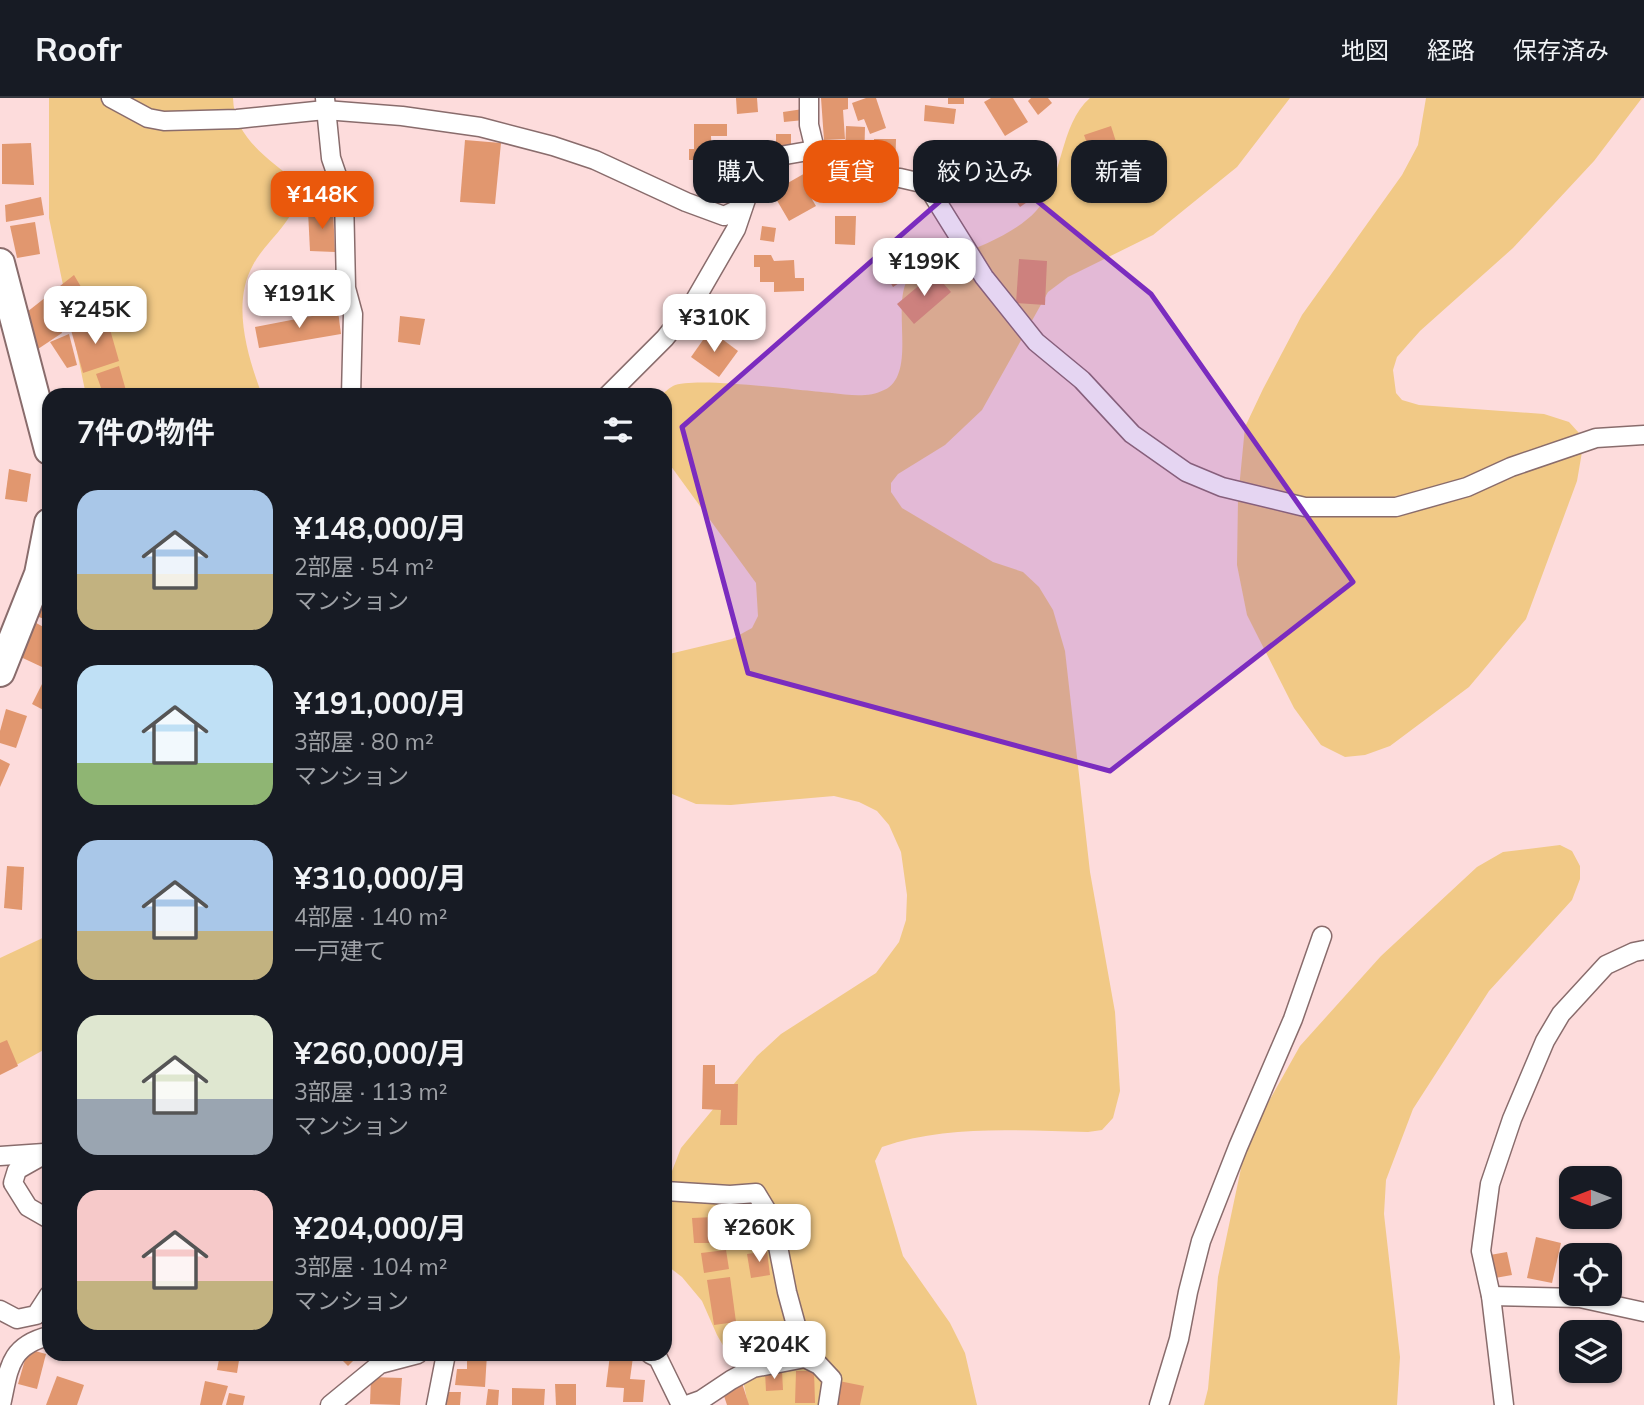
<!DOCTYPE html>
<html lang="ja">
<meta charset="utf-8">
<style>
:root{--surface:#171b24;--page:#242831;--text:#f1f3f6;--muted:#9ea1a6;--line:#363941;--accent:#ea580c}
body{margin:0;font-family:Mulish,"Noto Sans JP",sans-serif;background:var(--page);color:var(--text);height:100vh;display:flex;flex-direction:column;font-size:26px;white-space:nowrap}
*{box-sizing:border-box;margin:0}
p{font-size:23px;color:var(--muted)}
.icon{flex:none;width:38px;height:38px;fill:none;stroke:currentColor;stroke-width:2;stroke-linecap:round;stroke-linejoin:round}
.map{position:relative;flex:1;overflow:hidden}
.panel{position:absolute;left:42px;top:290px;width:630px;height:973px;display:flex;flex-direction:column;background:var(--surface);border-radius:21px;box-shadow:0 2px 5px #0004}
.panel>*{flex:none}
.banner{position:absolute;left:693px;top:42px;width:665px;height:63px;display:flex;gap:14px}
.needle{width:46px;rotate:270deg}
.buttons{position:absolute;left:1559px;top:1068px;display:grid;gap:14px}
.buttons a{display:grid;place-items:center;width:63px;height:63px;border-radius:14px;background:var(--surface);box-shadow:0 2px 5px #0004;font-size:35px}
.price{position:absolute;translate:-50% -60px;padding:0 16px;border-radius:14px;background:#fff;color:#222;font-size:23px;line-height:46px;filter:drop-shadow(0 2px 4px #0008)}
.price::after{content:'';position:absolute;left:50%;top:42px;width:21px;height:16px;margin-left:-10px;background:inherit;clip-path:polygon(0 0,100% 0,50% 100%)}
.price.on{background:var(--accent);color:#fff}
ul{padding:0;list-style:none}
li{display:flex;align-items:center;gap:21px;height:175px;padding:0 35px}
li span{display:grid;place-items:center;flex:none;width:196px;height:140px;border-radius:21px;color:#555}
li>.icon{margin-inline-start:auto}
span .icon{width:84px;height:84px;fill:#fffc;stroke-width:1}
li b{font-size:30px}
h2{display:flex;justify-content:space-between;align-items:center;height:84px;padding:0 35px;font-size:30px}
.chip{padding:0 24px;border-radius:21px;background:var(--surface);box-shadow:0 2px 5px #0004;font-size:24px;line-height:63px}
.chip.on{background:var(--accent);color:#fff}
header{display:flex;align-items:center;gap:42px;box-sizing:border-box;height:98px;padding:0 35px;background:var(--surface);border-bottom:2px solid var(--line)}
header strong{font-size:33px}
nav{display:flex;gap:38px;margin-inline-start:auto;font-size:24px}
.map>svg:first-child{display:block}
</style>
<header>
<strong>Roofr</strong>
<nav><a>地図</a><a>経路</a><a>保存済み</a></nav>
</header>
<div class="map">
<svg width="1644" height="1307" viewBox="0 0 1644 1307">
<rect width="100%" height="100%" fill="#fddcdc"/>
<g fill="#f1c986">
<path d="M49,0h184c1,40 36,61 64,84 7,34 -30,56 -44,83 -22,39 -5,92 9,130h-176l-37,-177z"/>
<path d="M1090,0h200l-53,69 -84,68 -85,42 -20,15 -66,118 -37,35 -47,29 -7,9v9l11,16 91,54 30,10 16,15 14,23 12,41 25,221 25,140 5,79 -7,27 -11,12 -14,2c-70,-1 -139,-8 -206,15l-7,14 28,95 47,67 15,30 12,52h-229l-5,-25 -26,-45 -15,-34 -20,-24 -17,-13v-75l16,-41 76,-92 24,-22 95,-61 23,-31 7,-22 1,-25 -6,-43 -12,-27 -12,-14 -18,-9 -25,-6 -103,9 -35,-1 -31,-13v-136l67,-16 20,-11 6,-12 -2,-33 -91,-125v-62h-5c4,-3 9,-8 13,-10 22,-10 129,5 159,7 16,2 37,5 52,-3 35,-16 5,-89 26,-114 8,-10 22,-12 33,-16 30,-10 72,-26 93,-49 27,-28 23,-87 54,-113z"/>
<polygon points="1426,0 1642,0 1594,63 1513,150 1420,233 1397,259 1393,272 1396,295 1402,302 1419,307 1544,316 1569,324 1579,335 1582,354 1577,383 1526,521 1469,589 1390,648 1365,657 1345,659 1321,647 1294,610 1247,517 1237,467 1238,401 1245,329 1263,291 1302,217 1402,77 1418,47"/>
<polygon points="1560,747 1572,753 1580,768 1580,781 1572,802 1489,893 1413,1011 1386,1082 1384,1116 1400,1259 1397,1307 1204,1307 1208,1291 1218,1179 1247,1042 1300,948 1381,858 1477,769 1503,754"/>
<polygon points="49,837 49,949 0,976 0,860"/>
</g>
<g fill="#e1976f">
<polygon points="736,0 757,0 758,14 737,16"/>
<polygon points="821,0 848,0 848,11 843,12 845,41 824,42"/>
<polygon points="866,0 876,0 886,30 870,36 864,21 858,23 852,5"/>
<rect x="948" y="0" width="16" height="6"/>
<polygon points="991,0 1013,0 1028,24 1005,38 984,4"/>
<polygon points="1031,0 1048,0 1052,5 1038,17 1028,3"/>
<polygon points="925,7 956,11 954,26 924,23"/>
<polygon points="803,11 804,22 784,24 783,14"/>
<polygon points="694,26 727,26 727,38 711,38 712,62 689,62 689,51 694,51"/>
<polygon points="846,28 865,29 864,68 840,68 840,55 845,56"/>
<polygon points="1111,28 1119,53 1093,62 1084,37"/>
<rect x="776" y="36" width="15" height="17"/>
<polygon points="874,41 896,41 895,74 873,74"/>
<polygon points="465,42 501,45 495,106 460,104"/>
<polygon points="31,45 34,87 2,86 2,46"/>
<polygon points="1012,55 1039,96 1020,109 993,68"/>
<polygon points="1111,68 1117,79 1091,93 1085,81"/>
<polygon points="807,74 816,88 807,93 816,108 789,123 772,94"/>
<polygon points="731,75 741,75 741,89 730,89"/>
<polygon points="41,99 44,117 6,124 5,107"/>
<polygon points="333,111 335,154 310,153 308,113"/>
<polygon points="835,118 856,118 855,147 835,146"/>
<polygon points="35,124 40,156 17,160 10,128"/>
<polygon points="762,128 776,130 774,144 760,142"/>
<polygon points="912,141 924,160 909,170 913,176 893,189 886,177 893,173 884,159"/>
<polygon points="754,157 771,157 774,163 794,162 795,180 804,180 804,193 774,194 774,184 760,184 760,169 754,169"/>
<polygon points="1019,161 1047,163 1045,207 1016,205"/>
<polygon points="934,175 951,194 914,226 897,206"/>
<polygon points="74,177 84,194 56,214 62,235 38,251 27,214"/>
<polygon points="338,213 341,236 259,250 255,229"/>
<polygon points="400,218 425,221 420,247 398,244"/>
<polygon points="107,221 119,263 83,275 71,232"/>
<polygon points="710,232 738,253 719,279 691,259"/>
<polygon points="69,236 77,267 67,270 50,244"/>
<polygon points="119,268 127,296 104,298 96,276"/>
<polygon points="9,371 31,376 27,404 5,401"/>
<polygon points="38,486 49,491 49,516 47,522 28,515"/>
<polygon points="27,520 49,532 49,556 42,569 12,555"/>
<polygon points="47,576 49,578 49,615 32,606"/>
<polygon points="6,611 27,618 16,650 0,645 0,633"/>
<polygon points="0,661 10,666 0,689"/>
<polygon points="7,768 24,769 22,812 4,810"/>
<polygon points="7,942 18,968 0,977 0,945"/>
<polygon points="703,967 715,967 715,986 738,986 737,1027 720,1027 721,1012 702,1011"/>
<polygon points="665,1033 671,1033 669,1072 665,1072"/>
<polygon points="714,1119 716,1145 694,1145 692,1120"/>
<polygon points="1536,1139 1561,1145 1552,1185 1527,1180"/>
<rect x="1583" y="1149" width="25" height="8"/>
<polygon points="726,1152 729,1171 704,1175 701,1155"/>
<polygon points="767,1153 770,1177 751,1180 747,1156"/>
<polygon points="1507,1154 1512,1177 1495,1180 1490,1157"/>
<polygon points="730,1179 736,1224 714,1227 707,1182"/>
<polygon points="28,1251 46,1256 37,1291 18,1286"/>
<polygon points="220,1256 240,1256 237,1275 217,1272"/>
<polygon points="336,1256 360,1256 348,1268"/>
<polygon points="467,1256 487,1256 485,1289 455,1287 457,1271 467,1271"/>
<polygon points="610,1257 633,1259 630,1281 645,1282 643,1304 623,1304 624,1290 606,1289"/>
<polygon points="782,1273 783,1292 766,1293 765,1274"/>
<polygon points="796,1273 814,1273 815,1305 795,1305"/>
<polygon points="57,1278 84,1287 77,1307 46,1307"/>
<polygon points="371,1279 402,1280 400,1307 370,1306"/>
<polygon points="205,1283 228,1288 222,1307 200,1307"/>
<polygon points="839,1283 864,1288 860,1307 834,1307"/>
<polygon points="742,1285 749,1307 727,1307 722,1292"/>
<polygon points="555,1286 576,1286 576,1307 556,1307"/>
<polygon points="512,1290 545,1291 544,1307 512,1307"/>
<polygon points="488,1291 499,1292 498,1307 486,1307"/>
<polygon points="444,1294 461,1294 460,1307 443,1307"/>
<polygon points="229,1295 245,1298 243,1307 226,1307"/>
</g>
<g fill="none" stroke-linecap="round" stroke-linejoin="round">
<g stroke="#896c6c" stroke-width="21">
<g id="minor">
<polyline points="111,0 148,20 164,23 237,21 325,12 402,18 480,29 553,48 595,62 686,104 724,118 743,109"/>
<polyline points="325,0 331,60 344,98 346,190 353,216 351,298"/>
<polyline points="809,0 809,27 818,64 836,77 900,80 926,86 984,179 1036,244 1082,282 1132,336 1186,374 1222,389 1305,409 1396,409 1467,389 1511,369 1596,340 1644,337"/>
<polyline points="607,298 665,240 695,202 736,131 757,69 768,60 814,52"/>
<polyline points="49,1054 17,1072 13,1085 28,1109 49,1121"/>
<polyline points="0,1058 44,1055"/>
<polyline points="665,1093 730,1097 756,1095 773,1123 787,1194 805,1260"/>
<polyline points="1491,1198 1580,1200 1644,1214"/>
<polyline points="0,1212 17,1221 36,1217 49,1197"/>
<polyline points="650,1256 658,1260 681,1307"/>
<path d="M1,1307c8,-35 7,-59 48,-69"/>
<polyline points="330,1307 380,1266 418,1256"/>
<polyline points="436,1307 446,1256"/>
<polyline points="687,1307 701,1302 731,1282 753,1270 805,1260 819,1267 832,1281 828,1307"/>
<polyline points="1159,1307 1179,1241 1188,1194 1201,1143 1238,1049 1293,921 1322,838"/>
<polyline points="1504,1307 1491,1198 1481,1153 1490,1086 1512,1021 1545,943 1561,916 1606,867 1634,854 1644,852"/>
</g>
</g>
<g stroke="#896c6c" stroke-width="32">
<g id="primary">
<polyline points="0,165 49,352"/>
<polyline points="0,574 39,476 49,425"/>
</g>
</g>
<use href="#minor" stroke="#fff" stroke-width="18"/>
<use href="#primary" stroke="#fff" stroke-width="28"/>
</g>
<path fill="#7b2cbf" fill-opacity="0.2" stroke="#7b2cbf" stroke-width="5" stroke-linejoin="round" d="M987,62l164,134 202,288 -243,189 -362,-98 -66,-246z"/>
</svg>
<div class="buttons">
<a><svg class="needle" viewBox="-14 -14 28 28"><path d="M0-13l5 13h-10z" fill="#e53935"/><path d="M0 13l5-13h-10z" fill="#9ea1a6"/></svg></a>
<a><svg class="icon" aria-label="locate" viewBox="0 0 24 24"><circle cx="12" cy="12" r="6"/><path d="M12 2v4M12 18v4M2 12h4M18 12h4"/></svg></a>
<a><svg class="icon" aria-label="layers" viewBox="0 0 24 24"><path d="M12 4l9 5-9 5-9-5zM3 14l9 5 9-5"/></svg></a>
</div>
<b class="price on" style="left:322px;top:133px">¥148K</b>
<b class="price" style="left:924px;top:200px">¥199K</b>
<b class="price" style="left:299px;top:232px">¥191K</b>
<b class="price" style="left:95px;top:248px">¥245K</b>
<b class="price" style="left:714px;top:256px">¥310K</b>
<b class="price" style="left:759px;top:1166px">¥260K</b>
<b class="price" style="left:774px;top:1283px">¥204K</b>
<div class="banner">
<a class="chip">購入</a>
<a class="chip on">賃貸</a>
<a class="chip">絞り込み</a>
<a class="chip">新着</a>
</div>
<section class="panel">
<h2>7件の物件<svg class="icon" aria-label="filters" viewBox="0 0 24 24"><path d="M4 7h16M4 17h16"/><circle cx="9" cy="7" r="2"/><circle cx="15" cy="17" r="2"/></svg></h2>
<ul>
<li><span style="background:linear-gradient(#a9c7e8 60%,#c2b280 0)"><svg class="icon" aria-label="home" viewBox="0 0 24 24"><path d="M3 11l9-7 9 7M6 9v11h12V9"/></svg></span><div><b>¥148,000/月</b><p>2部屋 · 54 m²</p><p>マンション</p></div></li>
<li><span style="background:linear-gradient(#bfe0f5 70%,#8fb573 0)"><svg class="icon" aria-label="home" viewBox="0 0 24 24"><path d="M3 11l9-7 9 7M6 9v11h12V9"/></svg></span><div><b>¥191,000/月</b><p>3部屋 · 80 m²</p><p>マンション</p></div></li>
<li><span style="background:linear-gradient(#a9c7e8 65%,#c2b280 0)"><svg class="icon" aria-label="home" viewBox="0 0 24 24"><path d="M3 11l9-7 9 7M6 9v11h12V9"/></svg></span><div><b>¥310,000/月</b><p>4部屋 · 140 m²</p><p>一戸建て</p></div></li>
<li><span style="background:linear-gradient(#dfe7d0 60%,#9aa5b1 0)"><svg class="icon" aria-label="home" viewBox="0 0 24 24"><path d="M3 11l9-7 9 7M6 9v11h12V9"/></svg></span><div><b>¥260,000/月</b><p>3部屋 · 113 m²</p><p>マンション</p></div></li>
<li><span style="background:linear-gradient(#f6c9c9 65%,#c2b280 0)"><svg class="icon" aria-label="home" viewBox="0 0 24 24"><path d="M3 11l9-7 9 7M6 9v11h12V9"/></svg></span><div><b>¥204,000/月</b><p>3部屋 · 104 m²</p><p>マンション</p></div></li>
</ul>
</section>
</div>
